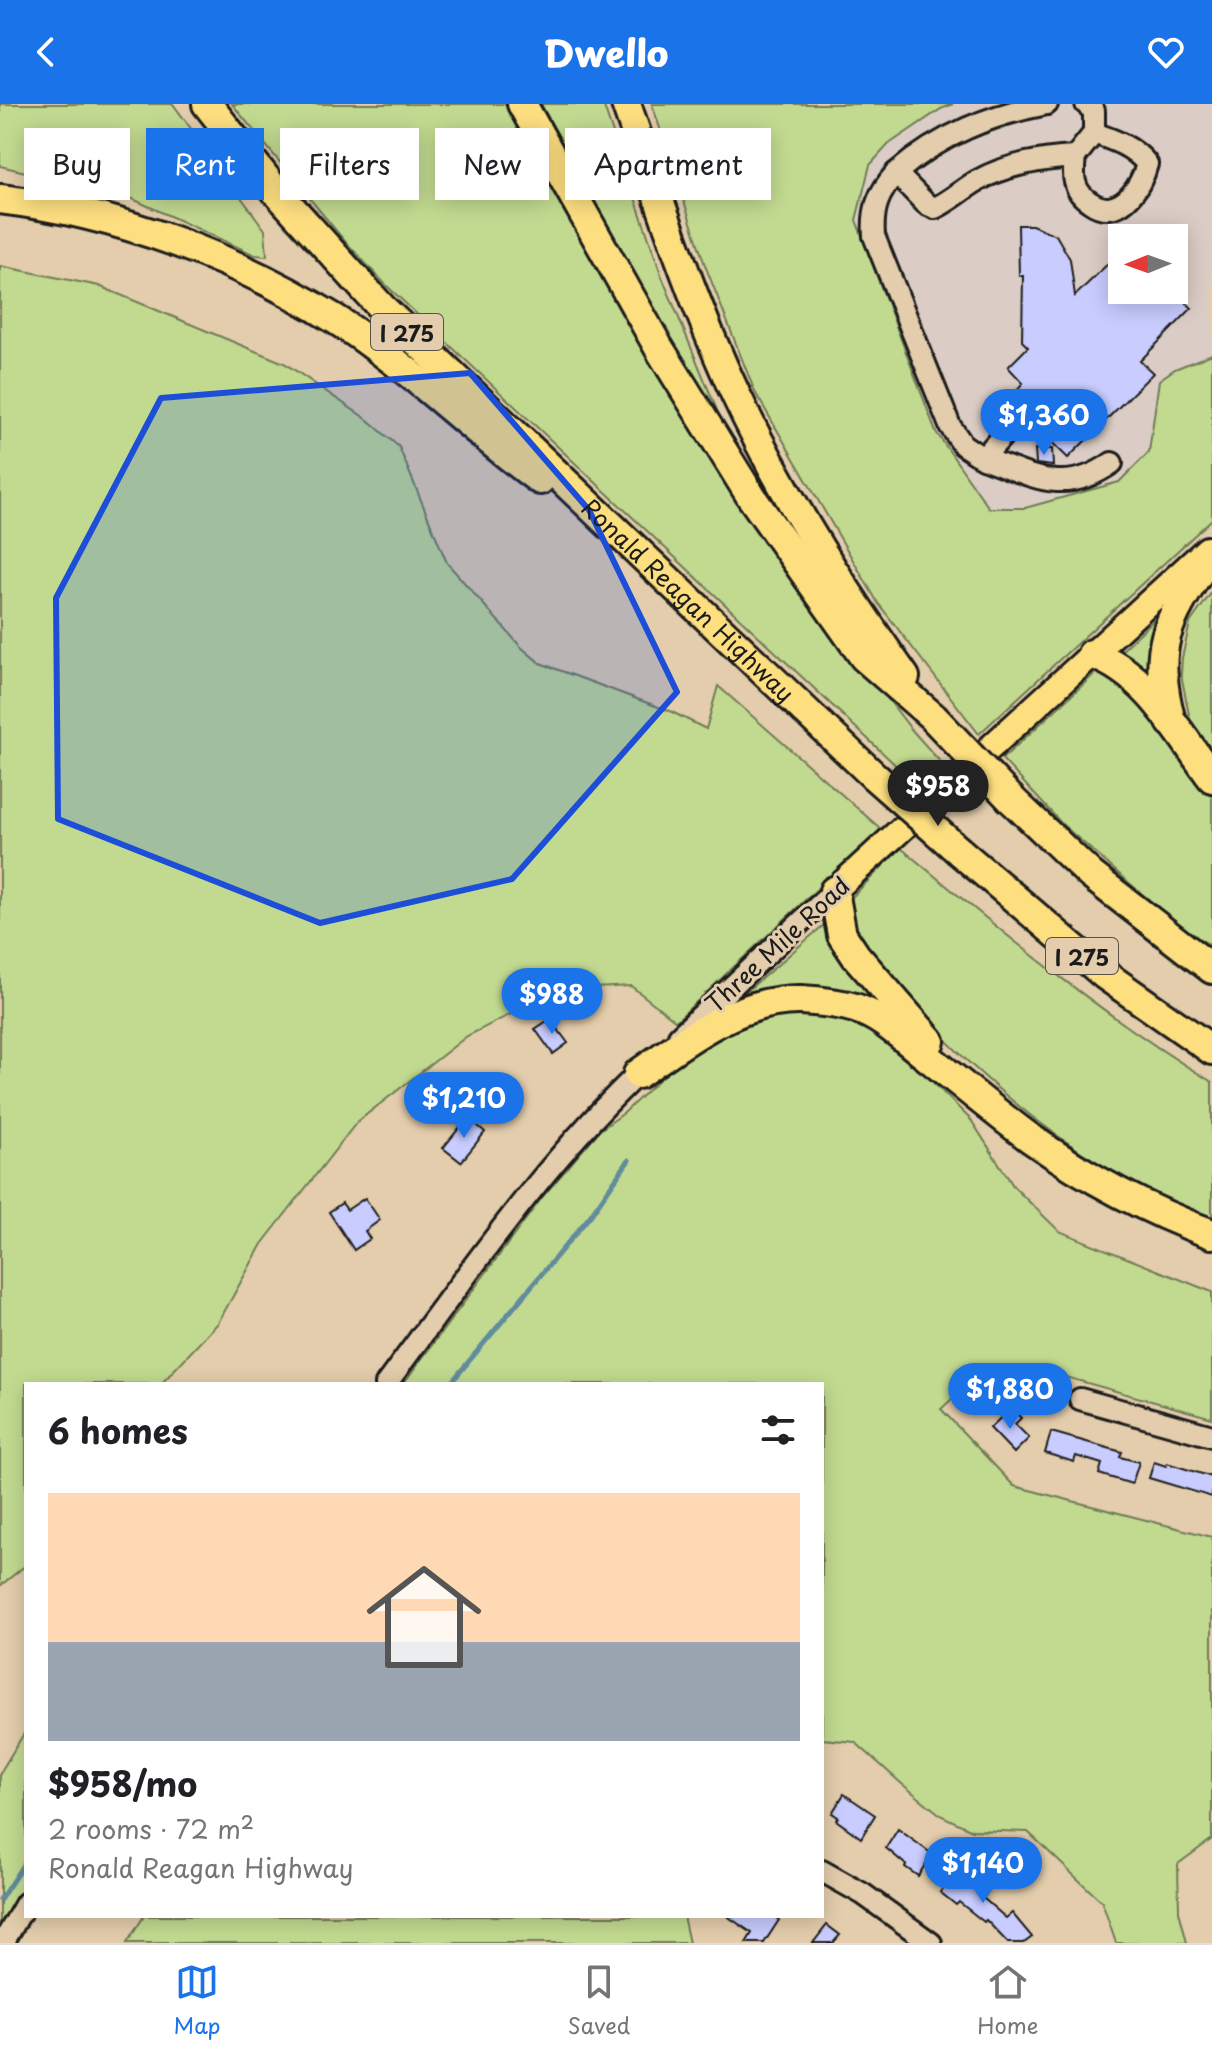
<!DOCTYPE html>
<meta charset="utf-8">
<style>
:root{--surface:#fff;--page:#f2f2f2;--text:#202124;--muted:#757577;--line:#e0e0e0;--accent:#1a73e8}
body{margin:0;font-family:"Playpen Sans",sans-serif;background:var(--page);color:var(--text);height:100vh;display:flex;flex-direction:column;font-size:30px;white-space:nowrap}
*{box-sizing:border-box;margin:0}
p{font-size:26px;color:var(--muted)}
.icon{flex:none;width:44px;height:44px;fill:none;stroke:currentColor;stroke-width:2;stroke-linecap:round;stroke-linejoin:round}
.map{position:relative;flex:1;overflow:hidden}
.sheet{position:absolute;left:24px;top:1278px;width:800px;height:536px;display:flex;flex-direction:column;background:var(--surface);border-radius:0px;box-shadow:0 4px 20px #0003}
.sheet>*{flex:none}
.guide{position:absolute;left:24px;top:24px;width:800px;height:72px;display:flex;gap:16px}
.needle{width:52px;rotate:269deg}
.controls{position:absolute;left:1108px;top:120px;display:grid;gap:16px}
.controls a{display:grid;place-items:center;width:80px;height:80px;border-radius:0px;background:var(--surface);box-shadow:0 4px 20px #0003;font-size:40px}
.price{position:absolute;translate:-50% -68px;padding:0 18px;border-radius:28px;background:var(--accent);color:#fff;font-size:26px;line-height:52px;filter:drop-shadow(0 2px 4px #0008)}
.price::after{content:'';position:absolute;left:50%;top:48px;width:24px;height:18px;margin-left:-12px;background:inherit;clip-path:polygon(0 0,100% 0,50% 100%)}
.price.selected{background:#222;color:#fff}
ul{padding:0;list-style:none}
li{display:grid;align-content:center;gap:16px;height:424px;padding:0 24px}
li span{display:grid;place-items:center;height:248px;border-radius:0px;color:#555}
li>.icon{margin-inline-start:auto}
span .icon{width:144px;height:144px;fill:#fffc;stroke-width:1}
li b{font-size:34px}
h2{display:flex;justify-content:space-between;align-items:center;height:96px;padding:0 24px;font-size:34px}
.chip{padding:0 28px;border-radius:0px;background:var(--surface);box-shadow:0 4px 20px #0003;font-size:28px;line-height:72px}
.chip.selected{background:var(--accent);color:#fff}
header{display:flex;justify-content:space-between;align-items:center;height:104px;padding:0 24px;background:var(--accent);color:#fff;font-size:36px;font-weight:800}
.dock{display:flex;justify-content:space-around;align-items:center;height:112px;border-top:2px solid var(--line);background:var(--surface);font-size:22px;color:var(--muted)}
.dock a{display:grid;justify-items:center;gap:4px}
.dock .selected{color:var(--accent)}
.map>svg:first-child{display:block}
</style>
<header><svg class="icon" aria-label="back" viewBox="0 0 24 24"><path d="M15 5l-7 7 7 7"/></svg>Dwello<svg class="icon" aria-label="heart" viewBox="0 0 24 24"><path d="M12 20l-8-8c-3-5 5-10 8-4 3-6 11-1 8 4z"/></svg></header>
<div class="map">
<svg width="1212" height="1839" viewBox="0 0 1212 1839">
<rect width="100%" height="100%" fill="#e3cdac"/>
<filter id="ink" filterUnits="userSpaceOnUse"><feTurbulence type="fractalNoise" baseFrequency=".0125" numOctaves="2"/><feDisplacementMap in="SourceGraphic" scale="16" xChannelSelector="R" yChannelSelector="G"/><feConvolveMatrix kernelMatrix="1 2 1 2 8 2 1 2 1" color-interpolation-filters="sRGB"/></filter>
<g filter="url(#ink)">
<path fill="#dbcdc5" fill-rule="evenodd" d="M953,0h259v250l-37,15 -16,11 -10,72 -30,30 -94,26h-36l-53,-76 -80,-212 14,-55 19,-21 52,-35zM1122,134h52v52h-52z"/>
<g fill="#c2da90" stroke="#6f7b56" stroke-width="2">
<polygon points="0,0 173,0 265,126 267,152 255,151 124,91 0,62"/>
<polygon points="232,0 511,0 842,535 911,625 943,661 921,685 387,182 343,135"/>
<polygon points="541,0 603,0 662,173 730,338 662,225"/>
<polygon points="652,0 953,0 941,5 889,40 870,61 856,116 936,328 989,404 1025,404 1119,378 1149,348 1159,276 1175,265 1212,250 1212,415 979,630 878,499 755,288 705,161"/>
<polygon points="0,162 99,182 284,259 368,316 399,343 447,459 521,543 540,559 672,608 706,625 718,582 881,725 676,917 631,882 559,886 467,932 357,1018 262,1140 218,1219 161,1280 26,1280 26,1461 0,1482"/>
<polygon points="1212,488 1212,650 1190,616 1181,570 1182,554 1190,519"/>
<polygon points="1165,505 1154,581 1116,552"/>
<polygon points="1100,565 1135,588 1184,661 1212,693 1212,842 1181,824 1063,721 1002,655"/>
<path d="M901,744c100,83 200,167 311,234v139c-123,-48 -224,-131 -311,-228 -12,-13 -39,-36 -44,-51 -5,-13 -6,-28 -8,-42z"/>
<polygon points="825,820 829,824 902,921 740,898 740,893"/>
<polygon points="793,909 839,912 891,937 971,1016 1014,1083 1059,1127 1212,1188 1212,1314 1055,1270 1019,1272 987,1263 941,1305 1014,1382 1212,1433 1212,1735 1178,1760 1179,1807 1187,1839 1116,1839 1102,1798 1028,1728 972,1726 942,1712 902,1680 855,1638 822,1635 822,1280 403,1280 544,1091 600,1026 624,1009 670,965 718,932 764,910"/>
<polygon points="26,1626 26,1782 0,1825 0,1669"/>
<polygon points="144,1812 683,1812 689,1839 127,1839"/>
</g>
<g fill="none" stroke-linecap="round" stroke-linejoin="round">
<g stroke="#618c9c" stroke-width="5">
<polyline points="450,1280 590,1112 629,1056"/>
<polyline points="0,1796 26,1756"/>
</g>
</g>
<g fill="#c8ccfe" stroke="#1c1c1c" stroke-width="2">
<polygon points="1018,121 1032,121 1056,131 1070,155 1075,192 1122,146 1122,186 1173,186 1192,204 1140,257 1153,269 1068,354 1036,323 1042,319 1036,313 1040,306 1036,295 1029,291 1018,295 1013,290 1023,279 1008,263 1028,243 1022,237 1023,172 1019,172"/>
<polygon points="1035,345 1052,345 1053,362 1036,360"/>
<polygon points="550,915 568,939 553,950 535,925"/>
<polygon points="468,1013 485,1028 461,1058 443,1044"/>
<polygon points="365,1094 380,1116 365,1127 370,1135 354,1146 329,1108 342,1099 347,1106"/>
<polygon points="1011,1304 1021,1314 1015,1320 1029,1334 1014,1349 990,1324"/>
<polygon points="1051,1328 1122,1348 1120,1353 1139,1358 1132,1380 1099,1370 1102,1360 1076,1352 1074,1358 1045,1349"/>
<polygon points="1154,1358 1166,1362 1167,1359 1212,1373 1212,1393 1149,1374"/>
<polygon points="844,1690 875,1711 861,1734 836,1716 838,1713 832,1709"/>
<polygon points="898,1725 932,1750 918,1772 905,1763 906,1761 886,1744"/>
<polygon points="962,1761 991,1782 983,1794 1006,1814 1012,1809 1032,1833 1024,1839 1008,1839 986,1816 984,1818 959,1798 956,1801 940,1788"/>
<polygon points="727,1812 773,1812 779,1816 764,1839 746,1839 752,1829"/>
<polygon points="827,1821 840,1831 833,1839 813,1839"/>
</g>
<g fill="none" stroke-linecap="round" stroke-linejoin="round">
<g stroke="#1c1c1c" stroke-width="26">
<g id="minor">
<path d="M1047,0c-57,11 -107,31 -151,69l30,31 9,4c15,-7 28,-19 42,-27 30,-17 65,-22 98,-24"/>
<path d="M1086,0l8,7v22l-19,24c-1,8 -2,17 0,25 2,9 7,15 15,20 28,20 51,-14 57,-38 -13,-17 -33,-24 -53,-31"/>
<path d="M896,69c-18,20 -24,36 -22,63l76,190 13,19 20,13 44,-50"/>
<path d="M983,354c50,18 81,39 129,5"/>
<polyline points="679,932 834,787"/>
<path d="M386,1280c82,-110 160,-225 260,-318"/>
<polyline points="1080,1295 1212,1332"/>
<polyline points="822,1767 863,1790 931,1839"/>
<polyline points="3,1839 26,1799"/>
</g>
</g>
<g stroke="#1c1c1c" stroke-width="30">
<polyline id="major" points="834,787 1207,445"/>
</g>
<g stroke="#1c1c1c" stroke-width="34">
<g id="highway">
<path id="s1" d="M207,0l68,86 107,118 492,468"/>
<polyline points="522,0 659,244 752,394 864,553 933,613"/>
<path d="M626,0c34,98 66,197 110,291 47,100 105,192 169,282"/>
<path d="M0,95c117,14 235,58 335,120 73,46 135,110 205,161"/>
<path d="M1092,550c56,20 86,78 120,124"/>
<path d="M1171,618c-21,-82 -2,-103 41,-170"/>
<polyline points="1011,695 1091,771 1212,865"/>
<polyline points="959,747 1105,871 1212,946"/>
<polyline points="834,787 842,831 856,852 930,937"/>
<path d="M638,970c49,-34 100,-75 163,-74 17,1 37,3 54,8 29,9 51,33 75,51 33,26 66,54 100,79 57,40 117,72 182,96"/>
</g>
</g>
<use href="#minor" stroke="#e3cdac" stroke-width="20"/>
<use href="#major" stroke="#fedf80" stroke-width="24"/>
<use href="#highway" stroke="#fedf80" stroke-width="28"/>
<g stroke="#1c1c1c" stroke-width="34" stroke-linecap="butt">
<g id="highway-bridge">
<polyline points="933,613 1011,695"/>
<polyline points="874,672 959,747"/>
</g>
</g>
<use href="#highway-bridge" stroke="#fedf80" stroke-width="28"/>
</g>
</g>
<path fill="#1d4ed8" fill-opacity="0.2" stroke="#1d4ed8" stroke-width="6" stroke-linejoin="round" d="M470,269l119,137 88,182 -165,187 -192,44 -262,-104 -2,-221 105,-200z"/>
<g text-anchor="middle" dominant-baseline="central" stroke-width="6" stroke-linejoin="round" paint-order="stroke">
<g fill="#e3cdac" stroke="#585147" stroke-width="2">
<rect x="371" y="210" width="72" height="36" rx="6"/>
<rect x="1046" y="834" width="72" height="36" rx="6"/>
</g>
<g font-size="22" font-weight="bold" fill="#1c1c1c">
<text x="407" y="228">I 275</text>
<text x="1082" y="852">I 275</text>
</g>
<g font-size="24" fill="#1c1c1c" stroke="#e3cdac">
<text stroke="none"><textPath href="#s1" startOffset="692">Ronald Reagan Highway</textPath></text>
<text transform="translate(777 840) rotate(-43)">Three Mile Road</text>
</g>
</g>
</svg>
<div class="controls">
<a><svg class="needle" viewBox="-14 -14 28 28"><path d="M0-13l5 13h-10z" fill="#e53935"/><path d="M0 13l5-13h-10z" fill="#757577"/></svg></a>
</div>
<b class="price" style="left:1044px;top:353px">$1,360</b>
<b class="price selected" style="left:938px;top:724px">$958</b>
<b class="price" style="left:552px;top:932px">$988</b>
<b class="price" style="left:464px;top:1036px">$1,210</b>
<b class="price" style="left:1010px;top:1327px">$1,880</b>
<b class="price" style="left:983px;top:1801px">$1,140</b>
<div class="guide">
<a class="chip">Buy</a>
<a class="chip selected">Rent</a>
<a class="chip">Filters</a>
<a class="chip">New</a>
<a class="chip">Apartment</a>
</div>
<section class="sheet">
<h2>6 homes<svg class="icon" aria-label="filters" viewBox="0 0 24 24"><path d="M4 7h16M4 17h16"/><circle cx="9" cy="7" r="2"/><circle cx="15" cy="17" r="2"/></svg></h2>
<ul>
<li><span style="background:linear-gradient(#ffd9b3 60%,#9aa5b1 0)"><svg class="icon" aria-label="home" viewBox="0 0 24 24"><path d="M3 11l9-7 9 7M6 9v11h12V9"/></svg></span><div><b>$958/mo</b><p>2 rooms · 72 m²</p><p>Ronald Reagan Highway</p></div></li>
</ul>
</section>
</div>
<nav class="dock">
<a class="selected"><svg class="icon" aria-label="map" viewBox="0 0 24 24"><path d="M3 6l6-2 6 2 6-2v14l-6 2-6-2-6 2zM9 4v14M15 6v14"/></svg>Map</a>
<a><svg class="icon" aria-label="saved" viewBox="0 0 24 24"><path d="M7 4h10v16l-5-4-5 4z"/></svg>Saved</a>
<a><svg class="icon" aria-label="home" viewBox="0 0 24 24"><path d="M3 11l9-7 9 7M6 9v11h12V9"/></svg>Home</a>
</nav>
